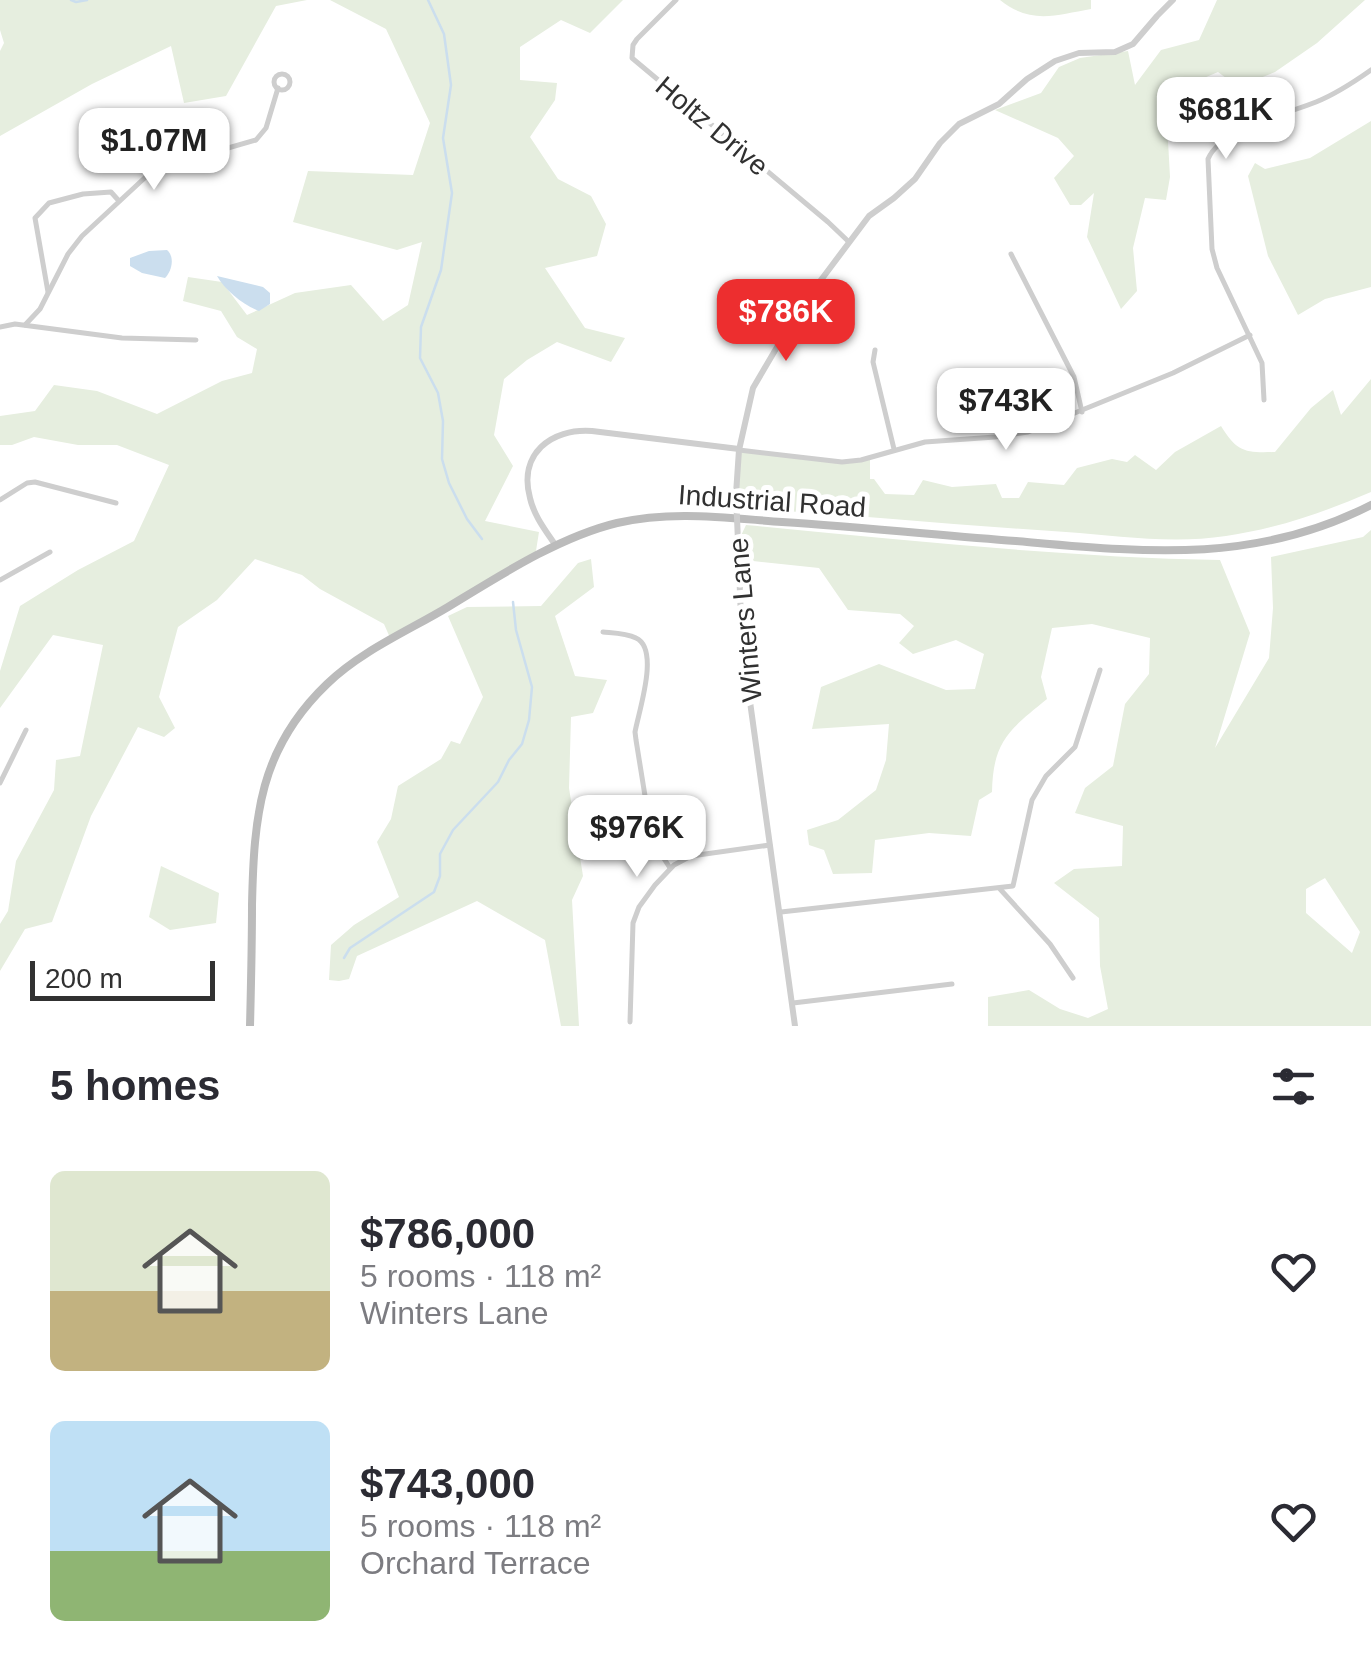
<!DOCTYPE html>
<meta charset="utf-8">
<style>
:root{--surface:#fff;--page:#f2f2f3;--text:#2b2b33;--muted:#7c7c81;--accent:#ed2e2f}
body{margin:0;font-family:Helvetica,sans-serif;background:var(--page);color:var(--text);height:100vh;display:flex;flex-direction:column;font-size:38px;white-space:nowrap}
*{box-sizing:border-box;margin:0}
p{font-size:32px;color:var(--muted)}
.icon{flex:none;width:55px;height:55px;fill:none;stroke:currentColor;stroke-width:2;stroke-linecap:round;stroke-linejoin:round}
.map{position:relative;height:1026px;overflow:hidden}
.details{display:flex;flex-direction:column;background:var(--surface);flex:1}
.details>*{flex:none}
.scale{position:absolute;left:30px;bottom:25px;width:185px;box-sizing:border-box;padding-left:10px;border:5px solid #313131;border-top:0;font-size:28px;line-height:35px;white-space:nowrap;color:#313131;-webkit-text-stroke:8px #fff;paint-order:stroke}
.price{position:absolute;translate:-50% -85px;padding:0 22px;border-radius:20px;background:#fff;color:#222;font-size:32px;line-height:65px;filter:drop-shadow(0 2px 5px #0008)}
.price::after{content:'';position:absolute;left:50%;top:60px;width:30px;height:22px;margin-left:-15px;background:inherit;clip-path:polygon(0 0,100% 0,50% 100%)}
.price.active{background:var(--accent);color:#fff}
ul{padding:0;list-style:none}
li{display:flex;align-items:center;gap:30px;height:250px;padding:0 50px}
li span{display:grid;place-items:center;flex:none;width:280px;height:200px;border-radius:15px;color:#555}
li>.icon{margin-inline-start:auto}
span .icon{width:120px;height:120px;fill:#fffc;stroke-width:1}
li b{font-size:42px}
h2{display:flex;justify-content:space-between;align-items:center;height:120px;padding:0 50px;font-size:42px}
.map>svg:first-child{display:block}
</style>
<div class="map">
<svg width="1371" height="1026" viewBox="0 0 1371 1026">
<rect width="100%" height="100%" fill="#fff"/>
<g fill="#e6eedf" fill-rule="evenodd">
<polygon points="0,0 307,0 276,6 226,96 184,103 171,46 92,84 0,136 0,51 4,43 0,30"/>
<polygon points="330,0 623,0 590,33 561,20 520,47 520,80 557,83 555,100 530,137 558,179 591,196 606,224 597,256 545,268 585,328 625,338 611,362 557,342 527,360 504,379 494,435 513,466 485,521 539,532 535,557 391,640 384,624 320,589 302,575 255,559 217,600 178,627 159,697 175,728 164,737 138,727 91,816 52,922 25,929 0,971 0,924 8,911 16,861 54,790 56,760 80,756 103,645 53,635 0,708 0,671 20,606 78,570 134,541 169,465 117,445 78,445 34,437 12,445 0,445 0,416 35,411 54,385 97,391 157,414 222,381 252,373 257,349 237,337 221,311 183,301 188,277 222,282 247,315 295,293 351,285 383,321 408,305 422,242 397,250 293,222 308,171 413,175 430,123 386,29"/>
<path d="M1000,0h91v9c-35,6 -60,16 -91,-9z"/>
<polygon points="1217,0 1365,0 1317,43 1275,72 1238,87 1218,72 1171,92 1158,127 1168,141 1170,177 1166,200 1145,198 1133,248 1137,291 1121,309 1087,237 1094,193 1081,205 1070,205 1054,178 1074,156 1058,138 995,110 1041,93 1059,67 1080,58 1128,51 1135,85 1161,50 1199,40"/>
<polygon points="1371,121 1371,287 1325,299 1298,315 1268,256 1248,176 1255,163 1265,169 1310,158"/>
<path d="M1371,379v113c-49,21 -92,36 -145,44 -53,8 -108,0 -160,-4 -110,-7 -219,-18 -328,-24l1,-58 92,12 39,-4v21h4l11,15 29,1 9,-15 29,7 44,-3 6,14h17l9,-16 36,3 13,-17 35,-9 15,3 8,-7 21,15 19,-18 46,-26c16,26 24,27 54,26l36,-44 22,-18 8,25z"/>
<path d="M746,525c158,15 315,32 474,35l30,73 -35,115 54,-90 4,-50 -2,-51 92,-20 8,-7v496h-383v-29l41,-7 31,19 28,9 20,-9 -8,-43 -1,-48 -45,-35 20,-14 48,-3 1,-40 -48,-13 10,-25 28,-22 12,-62 24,-30 1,-36 -58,-14 -40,4 -11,49 6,22c-38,31 -54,42 -55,93l-13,8 -8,36 -42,-3 -54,7 -3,33 -39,1 -9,-24 -15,-5 -2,-15 31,-10 38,-30 10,-30 3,-36 -77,5 9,-42 58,-23 67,26 29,-1 9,-35 -28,-14 -43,14 -14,-11 15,-17 -14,-12 -52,-4 -29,-42 -66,-7 -15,-7v-12zM1325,878l35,54 -8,21 -46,-40v-24z"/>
<polygon points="591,559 594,587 555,616 575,676 607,680 593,713 571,717 569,788 583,876 572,900 579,1026 561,1026 545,940 477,901 357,956 349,979 339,981 329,980 331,945 354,925 399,897 377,842 391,819 398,786 441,759 451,741 460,744 483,697 448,616 467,607 541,606 578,563"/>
<polygon points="161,866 219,893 216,923 170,930 149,917"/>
</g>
<g fill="#cbdeee">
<path d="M167,250c8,7 5,21 -2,28l-23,-5 -12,-7v-8l19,-7z"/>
<path d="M217,276l46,11 7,6v11l-11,7c-16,-6 -34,-21 -42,-35z"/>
</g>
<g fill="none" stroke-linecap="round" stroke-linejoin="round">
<g stroke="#cbdeee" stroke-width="2.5">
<polyline points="71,0 76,2 87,0"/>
<polyline points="428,0 444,34 451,85 443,138 452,193 441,270 421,327 420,358 438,393 443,421 442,459 449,483 467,519 482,539"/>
<polyline points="344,958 350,948 434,892 440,876 440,854 453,830 498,782 509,760 522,744 529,720 532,687 516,630 513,602"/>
</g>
<g stroke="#cecece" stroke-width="5">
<polyline points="676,0 637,39 633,45 632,58 828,222 849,242"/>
<circle cx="282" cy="82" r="8"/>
<polyline points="1011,254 1074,377 1082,412"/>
<polyline points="48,292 35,218 49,203 83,194 111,192 119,201"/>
<polyline points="25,325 40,309 68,254 82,236 151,172 159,168 256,140 266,128 278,88"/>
<polyline points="0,327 15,324 122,338 196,340"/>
<polyline points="875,350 873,362 894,449"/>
<path d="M1264,400l-2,-37 -45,-95 -5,-19 -4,-90c13,-31 79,-45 108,-57 20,-8 38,-20 55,-32"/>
<polyline points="739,450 842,462 861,460 925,442 995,437 1028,432 1173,373 1250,335"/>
<polyline points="0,500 27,483 35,482 116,503"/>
<polyline points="0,580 50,552"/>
<path d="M603,632c10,1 23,1 33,6 24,11 3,72 -1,94l1,8 15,93 3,10 16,25"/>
<polyline points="0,783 26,730"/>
<polyline points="1000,889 1050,944 1073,978"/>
<polyline points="781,912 1013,886 1032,800 1046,776 1075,747 1100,670"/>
<polyline points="793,1003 952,984"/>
<polyline points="630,1022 633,923 639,907 655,885 674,865 691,856 770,845"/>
</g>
<g stroke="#cecece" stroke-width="6">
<polyline points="736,494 739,450 753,388 800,308 869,216 894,198 915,179 940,143 959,124 999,104 1027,79 1055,61 1079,53 1115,52 1133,44 1157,16 1173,0"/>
<polyline points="738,542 742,644 795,1026"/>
<path d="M556,546c-10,-15 -22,-30 -26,-48 -12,-44 21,-70 62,-67l147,18"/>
</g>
<path stroke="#bbb" stroke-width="8" d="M250,1026c1,-40 2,-81 2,-121 2,-88 7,-156 75,-221 34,-33 81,-53 121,-77 51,-31 111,-70 169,-84 55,-13 110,-5 165,-1 78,5 156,13 234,19 126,11 238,24 355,-36"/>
<polyline stroke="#cecece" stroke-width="6" points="736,494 738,542"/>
</g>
<g text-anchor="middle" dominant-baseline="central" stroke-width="10" stroke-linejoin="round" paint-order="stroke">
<g font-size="28" fill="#313131" stroke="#fff">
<text transform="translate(712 126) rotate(40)">Holtz Drive</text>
<text transform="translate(772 501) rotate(4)">Industrial Road</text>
<text transform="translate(745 620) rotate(-95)">Winters Lane</text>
</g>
</g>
</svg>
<div class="scale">200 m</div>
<b class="price" style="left:1226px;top:162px">$681K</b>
<b class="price" style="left:154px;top:193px">$1.07M</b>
<b class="price active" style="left:786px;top:364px">$786K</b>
<b class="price" style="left:1006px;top:453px">$743K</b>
<b class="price" style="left:637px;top:880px">$976K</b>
</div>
<section class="details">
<h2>5 homes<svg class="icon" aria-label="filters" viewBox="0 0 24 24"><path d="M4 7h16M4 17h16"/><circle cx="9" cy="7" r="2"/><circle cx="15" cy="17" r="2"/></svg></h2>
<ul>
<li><span style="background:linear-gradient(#dfe7d0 60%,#c2b280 0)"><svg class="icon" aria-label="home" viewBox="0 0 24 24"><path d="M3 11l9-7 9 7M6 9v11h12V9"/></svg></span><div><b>$786,000</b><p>5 rooms · 118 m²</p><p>Winters Lane</p></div><svg class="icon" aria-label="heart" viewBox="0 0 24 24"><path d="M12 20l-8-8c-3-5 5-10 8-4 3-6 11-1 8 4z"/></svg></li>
<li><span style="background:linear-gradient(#bfe0f5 65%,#8fb573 0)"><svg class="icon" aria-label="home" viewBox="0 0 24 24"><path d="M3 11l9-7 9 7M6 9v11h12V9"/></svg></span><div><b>$743,000</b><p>5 rooms · 118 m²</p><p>Orchard Terrace</p></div><svg class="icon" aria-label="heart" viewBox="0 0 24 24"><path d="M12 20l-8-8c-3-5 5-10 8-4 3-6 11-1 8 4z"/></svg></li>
</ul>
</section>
